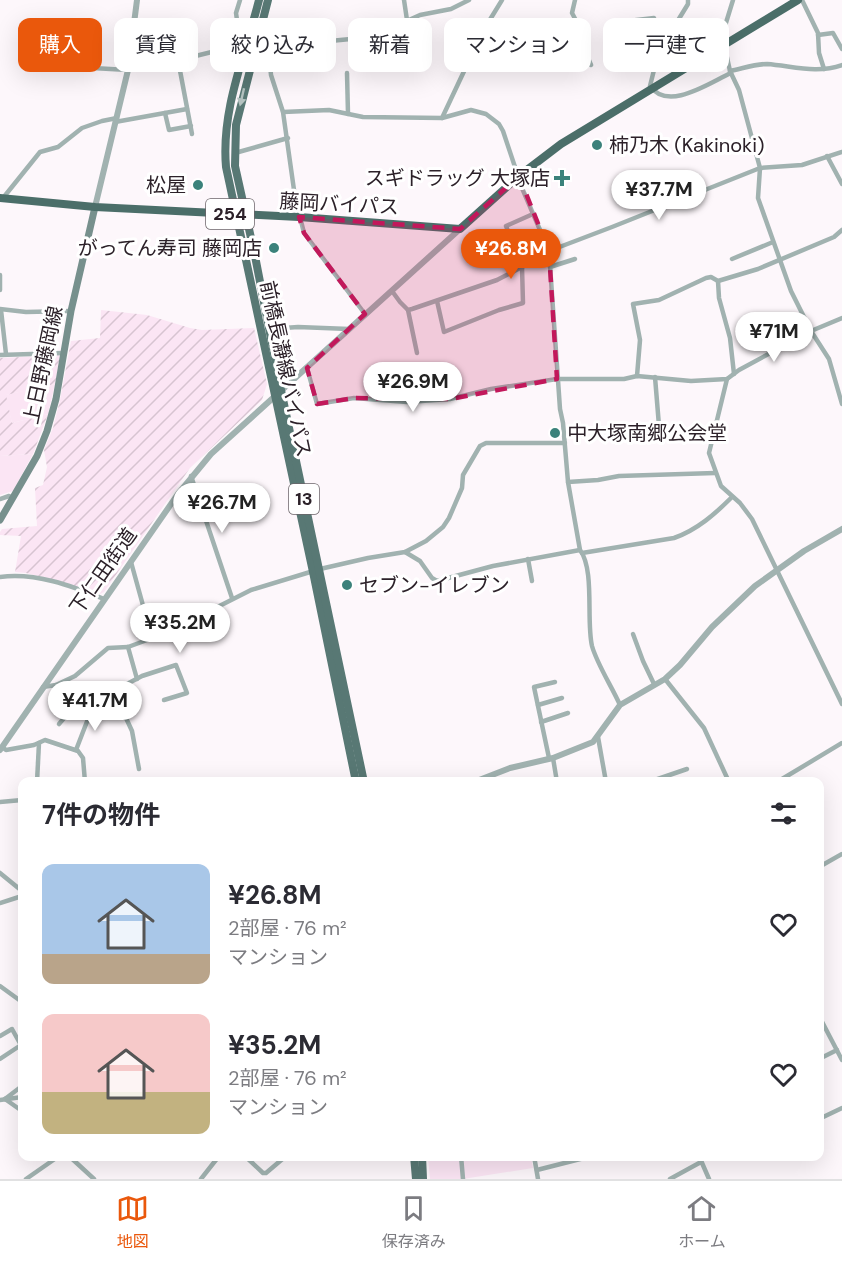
<!DOCTYPE html>
<html lang="ja">
<meta charset="utf-8">
<style>
:root{--surface:#fff;--page:#f7f7f7;--text:#2b2b33;--muted:#7c7c81;--line:#e1e1e2;--accent:#ea580c}
body{margin:0;font-family:"DM Sans","Noto Sans JP",sans-serif;background:var(--page);color:var(--text);height:100vh;display:flex;flex-direction:column;font-size:22px;white-space:nowrap}
*{box-sizing:border-box;margin:0}
p{font-size:20px;color:var(--muted)}
.icon{flex:none;width:33px;height:33px;fill:none;stroke:currentColor;stroke-width:2;stroke-linecap:round;stroke-linejoin:round}
.map{position:relative;flex:1;overflow:hidden}
.drawer{position:absolute;left:18px;top:777px;width:806px;height:384px;display:flex;flex-direction:column;background:var(--surface);border-radius:12px;box-shadow:0 6px 24px #0002}
.drawer>*{flex:none}
.guide{position:absolute;left:18px;top:18px;width:807px;height:54px;display:flex;gap:12px}
.price{position:absolute;translate:-50% -51px;padding:0 14px;border-radius:21px;background:#fff;color:#222;font-size:20px;line-height:39px;filter:drop-shadow(0 2px 3px #0008)}
.price::after{content:'';position:absolute;left:50%;top:36px;width:18px;height:14px;margin-left:-9px;background:inherit;clip-path:polygon(0 0,100% 0,50% 100%)}
.price.selected{background:var(--accent);color:#fff}
ul{padding:0;list-style:none}
li{display:flex;align-items:center;gap:18px;height:150px;padding:0 24px}
li span{display:grid;place-items:center;flex:none;width:168px;height:120px;border-radius:12px;color:#555}
li>.icon{margin-inline-start:auto}
span .icon{width:72px;height:72px;fill:#fffc;stroke-width:1}
li b{font-size:26px}
h2{display:flex;justify-content:space-between;align-items:center;height:72px;padding:0 24px;font-size:26px}
.pill{padding:0 21px;border-radius:12px;background:var(--surface);box-shadow:0 6px 24px #0002;font-size:21px;line-height:54px}
.pill.selected{background:var(--accent);color:#fff}
.dock{display:flex;justify-content:space-around;align-items:center;height:84px;border-top:2px solid var(--line);background:var(--surface);font-size:16px;color:var(--muted)}
.dock a{display:grid;justify-items:center;gap:3px}
.dock .selected{color:var(--accent)}
.map>svg:first-child{display:block}
</style>
<div class="map">
<svg width="842" height="1179" viewBox="0 0 842 1179">
<defs>
<pattern id="industrial-furrows" width="10" height="10" patternUnits="userSpaceOnUse" patternTransform="scale(1.5)"><rect width="10" height="10" fill="#fbe5f4"/><path d="M-1 1l2-2M0 10L10 0M9 11l2-2" fill="none" stroke="#d7c4d1"/></pattern>
</defs>
<rect width="100%" height="100%" fill="#fdf7fb"/>
<g fill="#fbe5f4">
<polygon points="55,384 48,414 12,423 5,395"/>
<polygon points="33,454 13,491 0,495 0,456"/>
<polygon points="428,1157 531,1157 533,1168 463,1179 430,1179"/>
</g>
<g fill="url(#industrial-furrows)">
<polygon points="101,310 147,315 190,328 202,330 254,328 267,384 262,400 190,468 104,592 100,594 26,573 15,572 21,536 0,535 0,532 2,529 37,526 35,488 43,485 47,467 44,450 53,428 60,400 71,341 100,338"/>
<polygon points="60,355 55,384 6,395 12,423 48,414 33,454 0,456 0,358"/>
</g>
<g fill="none" stroke-linecap="round" stroke-linejoin="round">
<g stroke="#a1b2b0" stroke-width="4.5">
<polyline points="240,0 236,13 237,20 251,32"/>
<polyline points="404,0 407,20"/>
<polyline points="575,0 572,13 581,30 581,42 591,65"/>
<path d="M688,0v4l-11,18 -10,27 -11,13 -6,24c18,26 59,-3 81,-13"/>
<polyline points="733,0 725,26 724,44 730,71 739,90 760,168 758,198 791,291 811,331 829,359 842,404"/>
<polyline points="802,0 818,33 819,53 824,69"/>
<polyline points="818,35 833,33 842,49"/>
<polyline points="258,36 268,43 271,75 283,112 295,197 304,233 365,314"/>
<polyline points="268,47 361,38 380,33 420,15 451,9 469,0"/>
<polyline points="661,47 654,18 628,21 630,37 642,37 644,43 667,49"/>
<polyline points="178,60 192,134"/>
<polyline points="75,67 128,70 155,66 236,46 240,33 232,25 237,20"/>
<path d="M730,71c11,-2 25,-7 37,-7 26,2 50,10 75,1"/>
<polyline points="347,73 348,114"/>
<path d="M283,112l46,-2 34,7 79,1 29,-8 15,4 13,10 4,7 19,57 27,63 11,158 3,14 5,59 12,68c15,20 6,71 12,96 5,18 20,41 28,59"/>
<polyline points="165,113 169,130 191,126"/>
<polyline points="442,118 483,31 502,0"/>
<polyline points="115,122 187,109"/>
<polyline points="235,153 288,138"/>
<polyline points="827,156 842,184"/>
<polyline points="3,198 40,152 58,147 82,128 102,121 117,118"/>
<polyline points="549,251 612,227 760,168 802,165 842,152"/>
<polyline points="732,259 773,242"/>
<polyline points="550,267 575,259"/>
<polyline points="0,275 0,290"/>
<polyline points="718,281 719,298 730,338 734,374"/>
<polyline points="392,291 400,302 408,310 412,309 497,280 549,253"/>
<polyline points="437,301 444,332 499,310 523,303 522,267 506,226 533,214"/>
<polyline points="0,309 26,312 71,311"/>
<polyline points="1,310 6,354"/>
<polyline points="408,310 417,353"/>
<polyline points="270,329 298,327 349,329"/>
<polyline points="0,355 63,353"/>
<polyline points="307,368 317,404 354,398 407,402 450,399 491,389 557,379 624,379 637,376 691,381 727,379 739,370 811,331 842,318"/>
<polyline points="637,376 640,340 633,304 659,300 706,278 711,277 718,281 758,269 834,237 842,230"/>
<polyline points="655,377 660,438"/>
<polyline points="727,379 709,453 721,486 740,503 752,519 842,704"/>
<polyline points="191,476 232,598"/>
<polyline points="568,482 598,480 619,476 715,473"/>
<polyline points="0,499 9,496 13,498"/>
<polyline points="405,552 420,561 432,578 437,581 493,566 580,550"/>
<path d="M582,553l92,-15c23,-8 41,-24 58,-41"/>
<polyline points="528,559 532,581"/>
<polyline points="131,562 152,638"/>
<path d="M0,577c35,-5 72,9 104,22"/>
<polyline points="633,634 643,661 654,684"/>
<polyline points="128,647 137,679"/>
<polyline points="665,679 704,728 729,782"/>
<polyline points="56,685 82,697 91,706 119,712 126,718 132,731 139,769"/>
<polyline points="43,687 56,685 75,676 108,648 128,647 166,633 251,590 320,569 368,558 405,552 426,541 443,527 449,518 462,488 463,475 480,446 486,443 565,443"/>
<polyline points="110,693 142,676 176,665 187,693 164,700"/>
<polyline points="538,705 562,698"/>
<polyline points="541,722 568,713"/>
<polyline points="59,724 82,697"/>
<polyline points="598,737 606,782"/>
<polyline points="2,747 6,750 34,745 45,740 78,751 83,758 85,782"/>
<polyline points="76,750 93,706"/>
<polyline points="549,758 534,687 555,682"/>
<polyline points="553,758 557,782"/>
<polyline points="37,782 39,743"/>
<polyline points="649,782 687,769"/>
<polyline points="777,782 842,743"/>
<polyline points="0,802 22,800"/>
<polyline points="819,867 842,854"/>
<polyline points="0,873 22,891"/>
<polyline points="0,903 22,896"/>
<polyline points="819,962 820,965"/>
<polyline points="0,986 22,1002"/>
<polyline points="819,1016 842,1060"/>
<polyline points="0,1036 12,1029 22,1047"/>
<polyline points="0,1059 21,1045"/>
<polyline points="819,1059 837,1050"/>
<polyline points="5,1099 22,1086"/>
<polyline points="5,1099 22,1111"/>
<polyline points="0,1100 22,1097"/>
<polyline points="819,1119 842,1108"/>
<polyline points="69,1156 94,1179"/>
<polyline points="245,1156 263,1173 266,1173 286,1156"/>
<polyline points="461,1156 463,1179"/>
<polyline points="534,1156 538,1179"/>
<polyline points="699,1156 709,1179"/>
<polyline points="537,1170 592,1156"/>
<polyline points="26,1179 59,1156"/>
<polyline points="201,1179 219,1156"/>
<polyline points="670,1179 701,1162"/>
</g>
<g stroke="#a1b2b0" stroke-width="6">
<polyline points="95,207 128,70 137,0"/>
<polyline points="0,750 178,494 211,454 460,229"/>
<polyline points="474,782 510,768 553,758 593,742 620,705 665,679 680,665 712,627 755,586 804,551 842,529"/>
</g>
<polyline stroke="#77908d" stroke-width="7" points="0,520 37,456 47,431 56,399 71,311 95,207"/>
<g stroke="#587874" stroke-width="8">
<path d="M259,0c-14,56 -38,109 -33,167l87,405 43,210"/>
<polyline points="268,0 236,125 235,166 255,256 281,390 364,782"/>
<polyline points="414,1156 416,1179"/>
<polyline points="422,1156 423,1179"/>
</g>
<polyline stroke="#4b6e69" stroke-width="8" points="0,198 95,207 299,217 460,229 519,176 561,144 798,0"/>
</g>
<defs><path id="oneway-solid" d="M-6-.8H1V-3.2L6.5 0L1 3.2V.8H-6Z" transform="scale(1.5)"/></defs>
<use fill="#b4c2c0" href="#oneway-solid" transform="translate(242 97) rotate(103)"/>
<path fill="#c2185b" fill-opacity="0.2" stroke="#c2185b" stroke-width="4.5" stroke-dasharray="12 8" stroke-linejoin="round" d="M519,176l30,75 8,128 -107,20 -96,-1 -37,6 -10,-36 58,-54 -61,-81 -5,-16 161,12z"/>
<g fill="#3b827b" stroke="#fff" stroke-width="2">
<circle cx="597" cy="145" r="6"/>
<path d="M559 169h6v6h6v6h-6v6h-6v-6h-6v-6h6z"/>
<circle cx="198" cy="185" r="6"/>
<circle cx="274" cy="248" r="6"/>
<circle cx="555" cy="433" r="6"/>
<circle cx="347" cy="585" r="6"/>
</g>
<g text-anchor="middle" dominant-baseline="central" stroke-width="6" stroke-linejoin="round" paint-order="stroke">
<g fill="#fff" stroke="#6b6469" stroke-width="1.5">
<rect x="206" y="199" width="48" height="30" rx="4.5"/>
<rect x="289" y="484" width="30" height="30" rx="4.5"/>
</g>
<g font-size="18" font-weight="bold" fill="#2c2129">
<text x="230" y="214">254</text>
<text x="304" y="499">13</text>
</g>
<g font-size="20" fill="#2c2129" stroke="#fff" text-anchor="start">
<text x="609" y="145">柿乃木 (Kakinoki)</text>
<text x="550" y="178" text-anchor="end">スギドラッグ 大塚店</text>
<text x="186" y="185" text-anchor="end">松屋</text>
<text x="262" y="248" text-anchor="end">がってん寿司 藤岡店</text>
<text x="567" y="433">中大塚南郷公会堂</text>
<text x="359" y="585">セブン-イレブン</text>
</g>
<g font-size="20" fill="#2c2129" stroke="#fff">
<text transform="translate(339 204) rotate(3)">藤岡バイパス</text>
<text transform="translate(43 365) rotate(-78)">上日野藤岡線</text>
<text transform="translate(286 369) rotate(78)">前橋長瀞線バイパス</text>
<text transform="translate(103 571) rotate(-55)">下仁田街道</text>
</g>
</g>
</svg>
<b class="price" style="left:659px;top:221px">¥37.7M</b>
<b class="price selected" style="left:511px;top:280px">¥26.8M</b>
<b class="price" style="left:774px;top:363px">¥71M</b>
<b class="price" style="left:413px;top:413px">¥26.9M</b>
<b class="price" style="left:222px;top:534px">¥26.7M</b>
<b class="price" style="left:180px;top:654px">¥35.2M</b>
<b class="price" style="left:95px;top:732px">¥41.7M</b>
<div class="guide">
<a class="pill selected">購入</a>
<a class="pill">賃貸</a>
<a class="pill">絞り込み</a>
<a class="pill">新着</a>
<a class="pill">マンション</a>
<a class="pill">一戸建て</a>
</div>
<section class="drawer">
<h2>7件の物件<svg class="icon" aria-label="filters" viewBox="0 0 24 24"><path d="M4 7h16M4 17h16"/><circle cx="9" cy="7" r="2"/><circle cx="15" cy="17" r="2"/></svg></h2>
<ul>
<li><span style="background:linear-gradient(#a9c7e8 75%,#b9a48a 0)"><svg class="icon" aria-label="home" viewBox="0 0 24 24"><path d="M3 11l9-7 9 7M6 9v11h12V9"/></svg></span><div><b>¥26.8M</b><p>2部屋 · 76 m²</p><p>マンション</p></div><svg class="icon" aria-label="heart" viewBox="0 0 24 24"><path d="M12 20l-8-8c-3-5 5-10 8-4 3-6 11-1 8 4z"/></svg></li>
<li><span style="background:linear-gradient(#f6c9c9 65%,#c2b280 0)"><svg class="icon" aria-label="home" viewBox="0 0 24 24"><path d="M3 11l9-7 9 7M6 9v11h12V9"/></svg></span><div><b>¥35.2M</b><p>2部屋 · 76 m²</p><p>マンション</p></div><svg class="icon" aria-label="heart" viewBox="0 0 24 24"><path d="M12 20l-8-8c-3-5 5-10 8-4 3-6 11-1 8 4z"/></svg></li>
</ul>
</section>
</div>
<nav class="dock">
<a class="selected"><svg class="icon" aria-label="map" viewBox="0 0 24 24"><path d="M3 6l6-2 6 2 6-2v14l-6 2-6-2-6 2zM9 4v14M15 6v14"/></svg>地図</a>
<a><svg class="icon" aria-label="saved" viewBox="0 0 24 24"><path d="M7 4h10v16l-5-4-5 4z"/></svg>保存済み</a>
<a><svg class="icon" aria-label="home" viewBox="0 0 24 24"><path d="M3 11l9-7 9 7M6 9v11h12V9"/></svg>ホーム</a>
</nav>
